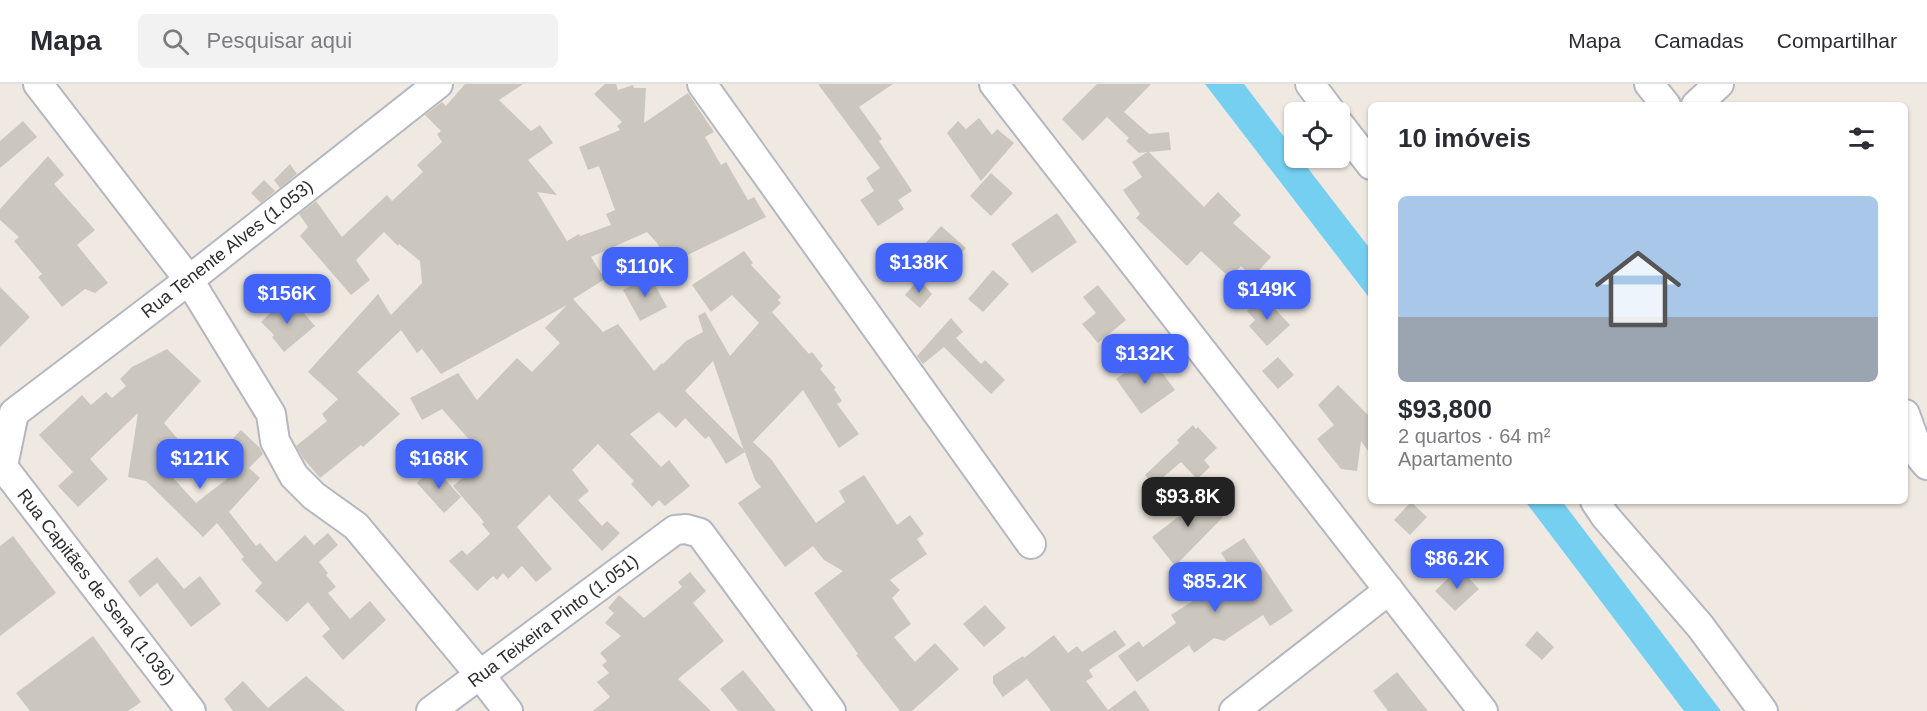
<!DOCTYPE html>
<html lang="pt">
<meta charset="utf-8">
<style>
:root{--surface:#fff;--page:#f2f2f3;--text:#2b2b33;--muted:#7c7c81;--line:#e1e1e2;--accent:#4264fb}
body{margin:0;font-family:Helvetica,sans-serif;background:var(--page);color:var(--text);height:100vh;display:flex;flex-direction:column;font-size:22px;white-space:nowrap}
*{box-sizing:border-box;margin:0}
p{font-size:20px;color:var(--muted)}
.icon{flex:none;width:33px;height:33px;fill:none;stroke:currentColor;stroke-width:2;stroke-linecap:round;stroke-linejoin:round}
.map{position:relative;flex:1;overflow:hidden}
.sheet{position:absolute;left:1368px;top:18px;width:540px;height:402px;display:flex;flex-direction:column;background:var(--surface);border-radius:9px;box-shadow:0 2px 4px #0004}
.sheet>*{flex:none}
.fabs{position:absolute;left:1284px;top:18px;display:grid;gap:12px}
.fabs a{display:grid;place-items:center;width:66px;height:66px;border-radius:9px;background:var(--surface);box-shadow:0 2px 4px #0004;font-size:30px}
.price{position:absolute;translate:-50% -51px;padding:0 14px;border-radius:12px;background:var(--accent);color:#fff;font-size:20px;line-height:39px;filter:drop-shadow(0 2px 3px #0008)}
.price::after{content:'';position:absolute;left:50%;top:36px;width:18px;height:14px;margin-left:-9px;background:inherit;clip-path:polygon(0 0,100% 0,50% 100%)}
.price.on{background:#222;color:#fff}
ul{padding:0;list-style:none}
li{display:grid;align-content:center;gap:12px;height:318px;padding:0 30px}
li span{display:grid;place-items:center;height:186px;border-radius:9px;color:#555}
li>.icon{margin-inline-start:auto}
span .icon{width:108px;height:108px;fill:#fffc;stroke-width:1}
li b{font-size:26px}
h2{display:flex;justify-content:space-between;align-items:center;height:72px;padding:0 30px;font-size:26px}
header{display:flex;align-items:center;gap:36px;box-sizing:border-box;height:84px;padding:0 30px;background:var(--surface);border-bottom:2px solid var(--line)}
header strong{font-size:28px}
nav{display:flex;gap:33px;margin-inline-start:auto;font-size:21px}
.search{width:420px;height:54px;background:var(--page);display:flex;align-items:center;gap:15px;box-sizing:border-box;padding:0 21px;border-radius:9px;color:var(--muted);font-size:22px}
.map>svg:first-child{display:block}
</style>
<header>
<strong>Mapa</strong>
<div class="search"><svg class="icon" aria-label="search" viewBox="0 0 24 24"><circle cx="10" cy="10" r="6"/><path d="M15 15l6 6"/></svg>Pesquisar aqui</div>
<nav><a>Mapa</a><a>Camadas</a><a>Compartilhar</a></nav>
</header>
<div class="map">
<svg width="1927" height="627" viewBox="0 0 1927 627">
<rect width="100%" height="100%" fill="#efe9e1"/>
<g fill="#75cff0">
<polygon points="1205,0 1244,0 1294,66 1294,74 1300,74 1371,166 1371,216"/>
<polygon points="1525,417 1562,417 1721,627 1684,627"/>
</g>
<g fill="#cbc7bf" fill-rule="evenodd">
<path d="M465,0h58l-24,16 32,31 9,-6 13,18 -25,17 29,35 -20,-3 30,49 12,-7 1,2 31,-11 -5,-11 9,-4 -16,-44 -11,4 -9,-23 41,-17 -3,-4 5,-4 -28,-28 11,-10h11l2,6 15,-5 1,3h12l-2,35 44,-30 26,39 -9,5 16,28 5,-3 22,38 6,-3 12,20 -97,47 -12,-21 -10,-11 -56,25 14,22 -32,20 30,33 15,-8 36,47 8,-8 1,1 23,-23 17,-9 -5,-16 7,-4 25,44 29,-33 -27,-28 -21,17 -19,-27 52,-34 9,12 -2,2 30,32 -3,3 3,3 -9,9 37,42 3,-2 11,14 -3,3 16,19 -2,1 8,12 -5,3 22,30 -20,14 -36,-58 -50,52 18,17 45,64 29,-21 -6,-11 25,-16 33,50 13,-10 14,19 -7,5 10,15 -37,26 10,10 -8,8 19,26 -17,13 21,25 20,-19 24,26 -47,42h-12l-44,-56 2,-1 -44,-61 29,-22 -19,-11 -11,-14 -28,21 -47,-64 23,-16 -6,-7 -10,-28 -19,12 -17,-28 -4,3 -20,-21 -9,10 -17,-16 -29,22 31,33 8,-7 21,26 -25,20 -6,-6 -7,7 -21,-23 3,-3 -36,-37 -26,26 17,21 -11,9 24,26 5,-5 13,12 -18,18 -53,-56 -32,32 35,42 -16,13 -14,-16 -14,13 -5,-6 -6,7 -4,-4 -16,15 -28,-30 13,-11 5,5 23,-21 -8,-10 2,-2 -31,-36 30,-26 -12,-13 3,-2 -32,-36 -20,11 -12,-22 48,-25 19,27 40,-42 15,14 28,-29 -15,-15 22,-23 -126,69 -19,-25 -5,4 -16,-23 -44,42 43,42 -37,33 -2,-2 -41,33 -17,-20 -7,-12 31,-25 -5,-7 16,-15 -30,-27 70,-78 13,21 31,-32 -2,-22 -21,-17 -1,2 -14,-14 -28,28 14,20 -19,15 -51,-59 8,-9 -9,-13 17,-13 26,36 45,-42 5,6 31,-29 -6,-7 25,-23 -5,-8 4,-3 -16,-16 17,-13 4,4zM713,277l31,90h1l-60,-60z"/>
<polygon points="818,0 893,0 859,23 882,55 879,57 912,107 898,116 904,125 878,142 860,116 874,107 866,94 880,84"/>
<polygon points="1097,0 1151,0 1124,28 1149,50 1169,48 1171,66 1149,68 1204,123 1218,108 1241,131 1233,139 1271,173 1253,193 1241,182 1230,194 1201,167 1187,182 1136,134 1140,130 1123,106 1142,93 1132,78 1147,68 1139,69 1126,57 1129,54 1107,33 1083,57 1062,35"/>
<polygon points="979,34 992,51 997,45 1014,59 981,97 947,49 958,37 966,45"/>
<polygon points="23,37 37,53 0,84 0,57"/>
<polygon points="48,72 64,91 54,100 95,146 77,161 108,199 95,209 85,205 62,223 38,193 42,190 14,157 19,153 0,136 0,125"/>
<polygon points="290,80 297,90 280,104 274,96"/>
<polygon points="991,89 1013,109 991,132 970,112"/>
<polygon points="264,96 275,107 261,119 251,109"/>
<polygon points="1057,129 1077,158 1032,189 1011,160"/>
<polygon points="941,142 966,164 941,191 916,170"/>
<polygon points="993,186 1009,200 983,228 968,215"/>
<polygon points="650,192 667,223 640,237 623,206"/>
<polygon points="919,195 932,210 920,224 905,211"/>
<polygon points="1098,201 1126,236 1098,259 1082,240 1096,229 1083,213"/>
<polygon points="0,203 30,233 0,263"/>
<polygon points="1263,212 1290,241 1267,262 1249,242 1255,236 1247,227"/>
<polygon points="286,214 300,229 302,227 315,242 284,268 272,253 274,251 261,238"/>
<polygon points="951,234 963,248 956,254 981,280 985,276 1005,296 991,310 944,263 923,280 917,272"/>
<polygon points="167,265 201,297 164,339 183,361 163,378 169,384 166,386 196,419 228,394 223,389 238,373 226,362 241,346 260,364 263,370 249,384 260,394 229,428 256,462 260,459 276,478 305,451 314,461 328,449 338,461 319,478 328,489 326,491 336,503 328,509 350,535 370,517 386,536 343,576 322,552 330,545 308,518 287,538 255,507 262,499 241,475 244,473 217,439 203,453 146,397 128,393 138,329 90,375 108,395 78,423 58,402 73,388 39,351 82,311 91,321 106,308 112,314 126,302 120,295 132,283"/>
<polygon points="1149,271 1175,306 1141,330 1116,295"/>
<polygon points="1278,273 1294,291 1278,305 1262,287"/>
<polygon points="1338,301 1371,334 1371,371 1361,357 1357,387 1341,385 1317,355 1334,341 1318,321"/>
<polygon points="1193,341 1196,345 1198,343 1217,364 1204,376 1210,383 1197,395 1181,378 1154,401 1145,391 1179,359 1177,356"/>
<polygon points="434,383 461,413 444,429 417,399"/>
<polygon points="1195,406 1223,433 1175,482 1152,453 1186,427 1180,421"/>
<polygon points="1411,418 1427,433 1410,451 1394,436"/>
<polygon points="13,452 56,509 0,552 0,462"/>
<polygon points="1244,454 1293,527 1270,542 1263,531 1224,557 1214,554 1194,569 1189,561 1137,598 1118,572 1139,557 1143,563 1176,539 1171,531 1235,490 1221,469"/>
<polygon points="157,473 184,505 200,492 221,520 191,543 157,499 140,513 128,497"/>
<polygon points="1459,484 1479,505 1455,527 1435,507"/>
<polygon points="690,488 706,507 693,519 724,557 678,595 711,627 593,627 610,613 597,598 609,589 602,581 607,577 600,569 621,552 605,539 614,529 608,524 619,511 644,534 682,503 678,498"/>
<polygon points="985,521 1006,544 984,563 963,540"/>
<polygon points="1115,546 1126,561 1089,586 1093,593 1086,597 1108,626 1135,606 1150,627 1051,627 1027,595 1003,613 993,599 993,592 1023,572 1024,574 1054,551 1068,569 1077,562 1082,568"/>
<polygon points="1537,547 1554,563 1542,576 1525,561"/>
<polygon points="93,552 141,618 128,627 30,627 16,609"/>
<polygon points="743,586 776,627 738,627 720,605"/>
<polygon points="1397,588 1428,627 1388,627 1373,607"/>
<polygon points="306,592 345,627 233,627 224,615 243,597 268,624"/>
</g>
<g fill="none" stroke-linecap="round" stroke-linejoin="round">
<g stroke="#b4b7c1" stroke-width="32">
<g id="minor">
<polyline points="38,0 189,196 271,330 275,357 294,392 314,412 356,442 480,591 508,627"/>
<polyline points="702,0 1031,460"/>
<polyline points="994,0 1483,627"/>
<polyline points="1310,0 1331,28"/>
<polyline points="1649,0 1666,21"/>
<polyline points="1696,21 1719,0"/>
<polyline points="1340,41 1371,81"/>
<polyline points="1905,330 1921,374 1927,381"/>
<polyline points="0,379 191,627"/>
<polyline points="0,384 3,382 14,329 189,196 438,0"/>
<polyline points="1595,417 1605,432 1700,542 1763,627"/>
<polyline points="431,627 675,446 686,445 700,449 831,627"/>
<polyline points="1234,627 1389,506"/>
</g>
</g>
<use href="#minor" stroke="#fff" stroke-width="28"/>
</g>
<g text-anchor="middle" dominant-baseline="central" stroke-width="4.5" stroke-linejoin="round" paint-order="stroke">
<g font-size="18" fill="#2e2e2e" stroke="#fff">
<text transform="translate(227 165) rotate(-38)">Rua Tenente Alves (1.053)</text>
<text transform="translate(96 503) rotate(52)">Rua Capitães de Sena (1.036)</text>
<text transform="translate(553 537) rotate(-37)">Rua Teixeira Pinto (1.051)</text>
</g>
</g>
</svg>
<div class="fabs">
<a><svg class="icon" aria-label="locate" viewBox="0 0 24 24"><circle cx="12" cy="12" r="6"/><path d="M12 2v4M12 18v4M2 12h4M18 12h4"/></svg></a>
</div>
<b class="price" style="left:919px;top:210px">$138K</b>
<b class="price" style="left:645px;top:214px">$110K</b>
<b class="price" style="left:1267px;top:237px">$149K</b>
<b class="price" style="left:287px;top:241px">$156K</b>
<b class="price" style="left:1145px;top:301px">$132K</b>
<b class="price" style="left:200px;top:406px">$121K</b>
<b class="price" style="left:439px;top:406px">$168K</b>
<b class="price on" style="left:1188px;top:444px">$93.8K</b>
<b class="price" style="left:1457px;top:506px">$86.2K</b>
<b class="price" style="left:1215px;top:529px">$85.2K</b>
<section class="sheet">
<h2>10 imóveis<svg class="icon" aria-label="filters" viewBox="0 0 24 24"><path d="M4 7h16M4 17h16"/><circle cx="9" cy="7" r="2"/><circle cx="15" cy="17" r="2"/></svg></h2>
<ul>
<li><span style="background:linear-gradient(#a9c7e8 65%,#9aa5b1 0)"><svg class="icon" aria-label="home" viewBox="0 0 24 24"><path d="M3 11l9-7 9 7M6 9v11h12V9"/></svg></span><div><b>$93,800</b><p>2 quartos · 64 m²</p><p>Apartamento</p></div></li>
</ul>
</section>
</div>
